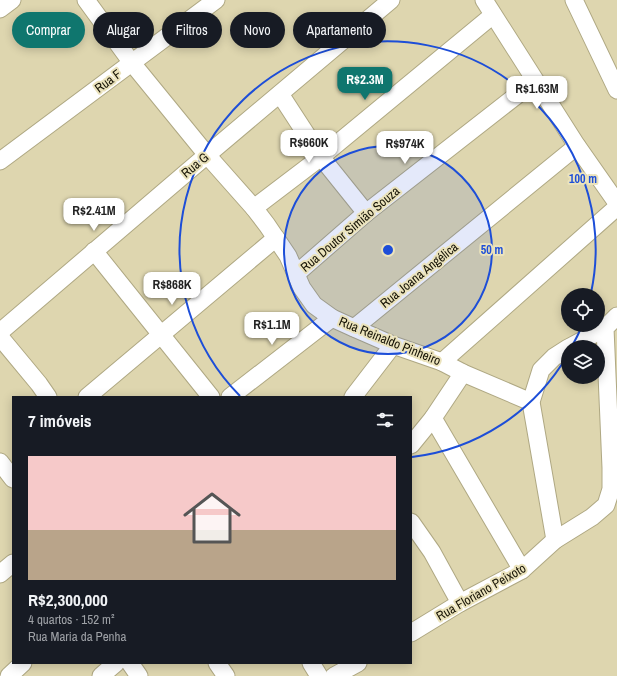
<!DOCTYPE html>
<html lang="pt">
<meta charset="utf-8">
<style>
:root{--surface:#171b24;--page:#20242c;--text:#f1f3f6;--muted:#9ea1a6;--accent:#0f766e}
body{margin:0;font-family:"Archivo Narrow",sans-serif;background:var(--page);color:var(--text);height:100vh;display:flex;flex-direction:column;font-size:15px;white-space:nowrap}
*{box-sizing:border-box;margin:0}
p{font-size:13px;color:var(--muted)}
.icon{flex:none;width:22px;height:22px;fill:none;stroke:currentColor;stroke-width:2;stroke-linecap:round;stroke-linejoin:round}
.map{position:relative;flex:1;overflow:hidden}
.drawer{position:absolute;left:12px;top:396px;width:400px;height:268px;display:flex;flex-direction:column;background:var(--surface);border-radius:0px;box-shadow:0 2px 10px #0003}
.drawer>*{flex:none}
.hud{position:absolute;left:12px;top:12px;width:400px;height:36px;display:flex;gap:8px}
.buttons{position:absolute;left:561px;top:288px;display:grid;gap:8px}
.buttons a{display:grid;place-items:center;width:44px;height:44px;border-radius:50%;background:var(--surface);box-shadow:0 2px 10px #0003;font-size:20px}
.price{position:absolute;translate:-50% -34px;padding:0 9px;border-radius:8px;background:#fff;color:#222;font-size:13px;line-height:26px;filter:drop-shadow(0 1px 2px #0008)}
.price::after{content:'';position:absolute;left:50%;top:24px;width:12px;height:9px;margin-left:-6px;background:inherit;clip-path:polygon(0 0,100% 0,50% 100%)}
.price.active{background:var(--accent);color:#fff}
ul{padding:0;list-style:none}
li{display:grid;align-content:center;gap:8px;height:212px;padding:0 16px}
li span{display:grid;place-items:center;height:124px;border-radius:0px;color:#555}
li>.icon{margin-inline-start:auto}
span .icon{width:72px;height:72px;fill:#fffc;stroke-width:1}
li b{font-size:17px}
h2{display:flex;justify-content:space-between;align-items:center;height:48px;padding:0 16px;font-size:17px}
.chip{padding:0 14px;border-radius:18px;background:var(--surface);box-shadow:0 2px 10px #0003;font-size:14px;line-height:36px}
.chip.active{background:var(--accent);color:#fff}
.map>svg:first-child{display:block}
</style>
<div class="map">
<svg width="617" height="676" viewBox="0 0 617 676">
<rect width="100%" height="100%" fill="#ded6af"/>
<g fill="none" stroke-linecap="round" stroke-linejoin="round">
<g stroke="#afa883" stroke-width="19">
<g id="minor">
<polyline points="86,0 132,63 207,155 254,208 267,225 288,256 302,288 314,305 332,318 354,328 393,345 442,362 463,373 531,402"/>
<polyline points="484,0 577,146 617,203"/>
<polyline points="574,0 617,90"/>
<polyline points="0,9 12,0"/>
<polyline points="280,94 321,157 366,213"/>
<polyline points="0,161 216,0"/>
<polyline points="254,208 321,157 493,15"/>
<polyline points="94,251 211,397"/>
<polyline points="296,274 366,213 535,81"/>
<polyline points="354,328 577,146"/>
<polyline points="0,332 207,155 391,0"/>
<polyline points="0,337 39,384 48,397"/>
<polyline points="570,347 605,328"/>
<polyline points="442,362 617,207"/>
<polyline points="87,397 276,238"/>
<polyline points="230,397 332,318"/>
<polyline points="353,397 393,345"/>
<polyline points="433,418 522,570"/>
<polyline points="411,445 433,418 463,373"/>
<polyline points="0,462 13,479"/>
<polyline points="411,522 432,552 460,603"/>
<polyline points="555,540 531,402 541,370 554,357 568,348"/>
<polyline points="0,574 13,563"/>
<polyline points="411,633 460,603 522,570 555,540 592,517 606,505 611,489 611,468 605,328 617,316"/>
<polyline points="130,663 139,676"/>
<polyline points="217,663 226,676"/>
<polyline points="311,663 319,676"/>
<polyline points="9,676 23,663"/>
<polyline points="101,676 116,663"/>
<polyline points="334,676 358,663"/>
</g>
</g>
<use href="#minor" stroke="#fff" stroke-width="17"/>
</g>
<circle cx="388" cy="250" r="104" fill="#1d4ed8" fill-opacity=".12"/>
<g fill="none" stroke="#1d4ed8" stroke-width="2">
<circle cx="388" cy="250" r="104"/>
<path d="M582 326A208 208 0 0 1 572 346M567 356A208 208 0 0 1 412 457M240 396A208 208 0 1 1 591 293"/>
</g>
<g text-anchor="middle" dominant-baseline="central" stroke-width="4" stroke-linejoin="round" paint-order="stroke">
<g font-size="13" fill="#161305" stroke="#ebe3bc">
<text transform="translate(108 81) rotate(-37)">Rua F</text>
<text transform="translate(195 165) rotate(-40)">Rua G</text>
<text transform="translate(350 229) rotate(-40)">Rua Doutor Simião Souza</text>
<text transform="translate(419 275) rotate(-39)">Rua Joana Angélica</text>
<text transform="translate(390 341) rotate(22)">Rua Reinaldo Pinheiro</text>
<text transform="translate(481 592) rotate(-30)">Rua Floriano Peixoto</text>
</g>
</g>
<circle cx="388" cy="250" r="6" fill="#1d4ed8" stroke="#ebe3bc" stroke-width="2"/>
<g font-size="12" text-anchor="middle" font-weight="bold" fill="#1d4ed8" stroke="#ebe3bc" stroke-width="4" stroke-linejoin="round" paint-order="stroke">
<text x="583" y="183">100 m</text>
<text x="492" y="254">50 m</text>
</g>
</svg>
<div class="buttons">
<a><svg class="icon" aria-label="locate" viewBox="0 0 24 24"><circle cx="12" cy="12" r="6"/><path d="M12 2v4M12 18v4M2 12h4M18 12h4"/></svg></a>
<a><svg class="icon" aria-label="layers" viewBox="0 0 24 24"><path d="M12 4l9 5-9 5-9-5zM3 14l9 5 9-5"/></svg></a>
</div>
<b class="price active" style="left:365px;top:101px">R$2.3M</b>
<b class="price" style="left:537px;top:110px">R$1.63M</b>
<b class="price" style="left:309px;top:164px">R$660K</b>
<b class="price" style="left:405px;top:165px">R$974K</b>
<b class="price" style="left:94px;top:232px">R$2.41M</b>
<b class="price" style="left:172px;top:306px">R$868K</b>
<b class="price" style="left:272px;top:346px">R$1.1M</b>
<div class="hud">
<a class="chip active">Comprar</a>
<a class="chip">Alugar</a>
<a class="chip">Filtros</a>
<a class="chip">Novo</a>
<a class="chip">Apartamento</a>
</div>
<section class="drawer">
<h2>7 imóveis<svg class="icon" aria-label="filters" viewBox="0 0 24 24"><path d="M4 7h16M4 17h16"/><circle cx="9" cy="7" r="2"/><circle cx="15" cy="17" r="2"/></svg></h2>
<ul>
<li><span style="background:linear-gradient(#f6c9c9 60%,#b9a48a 0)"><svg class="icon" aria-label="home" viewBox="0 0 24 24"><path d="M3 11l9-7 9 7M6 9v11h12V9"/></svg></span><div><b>R$2,300,000</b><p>4 quartos · 152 m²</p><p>Rua Maria da Penha</p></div></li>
</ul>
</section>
</div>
